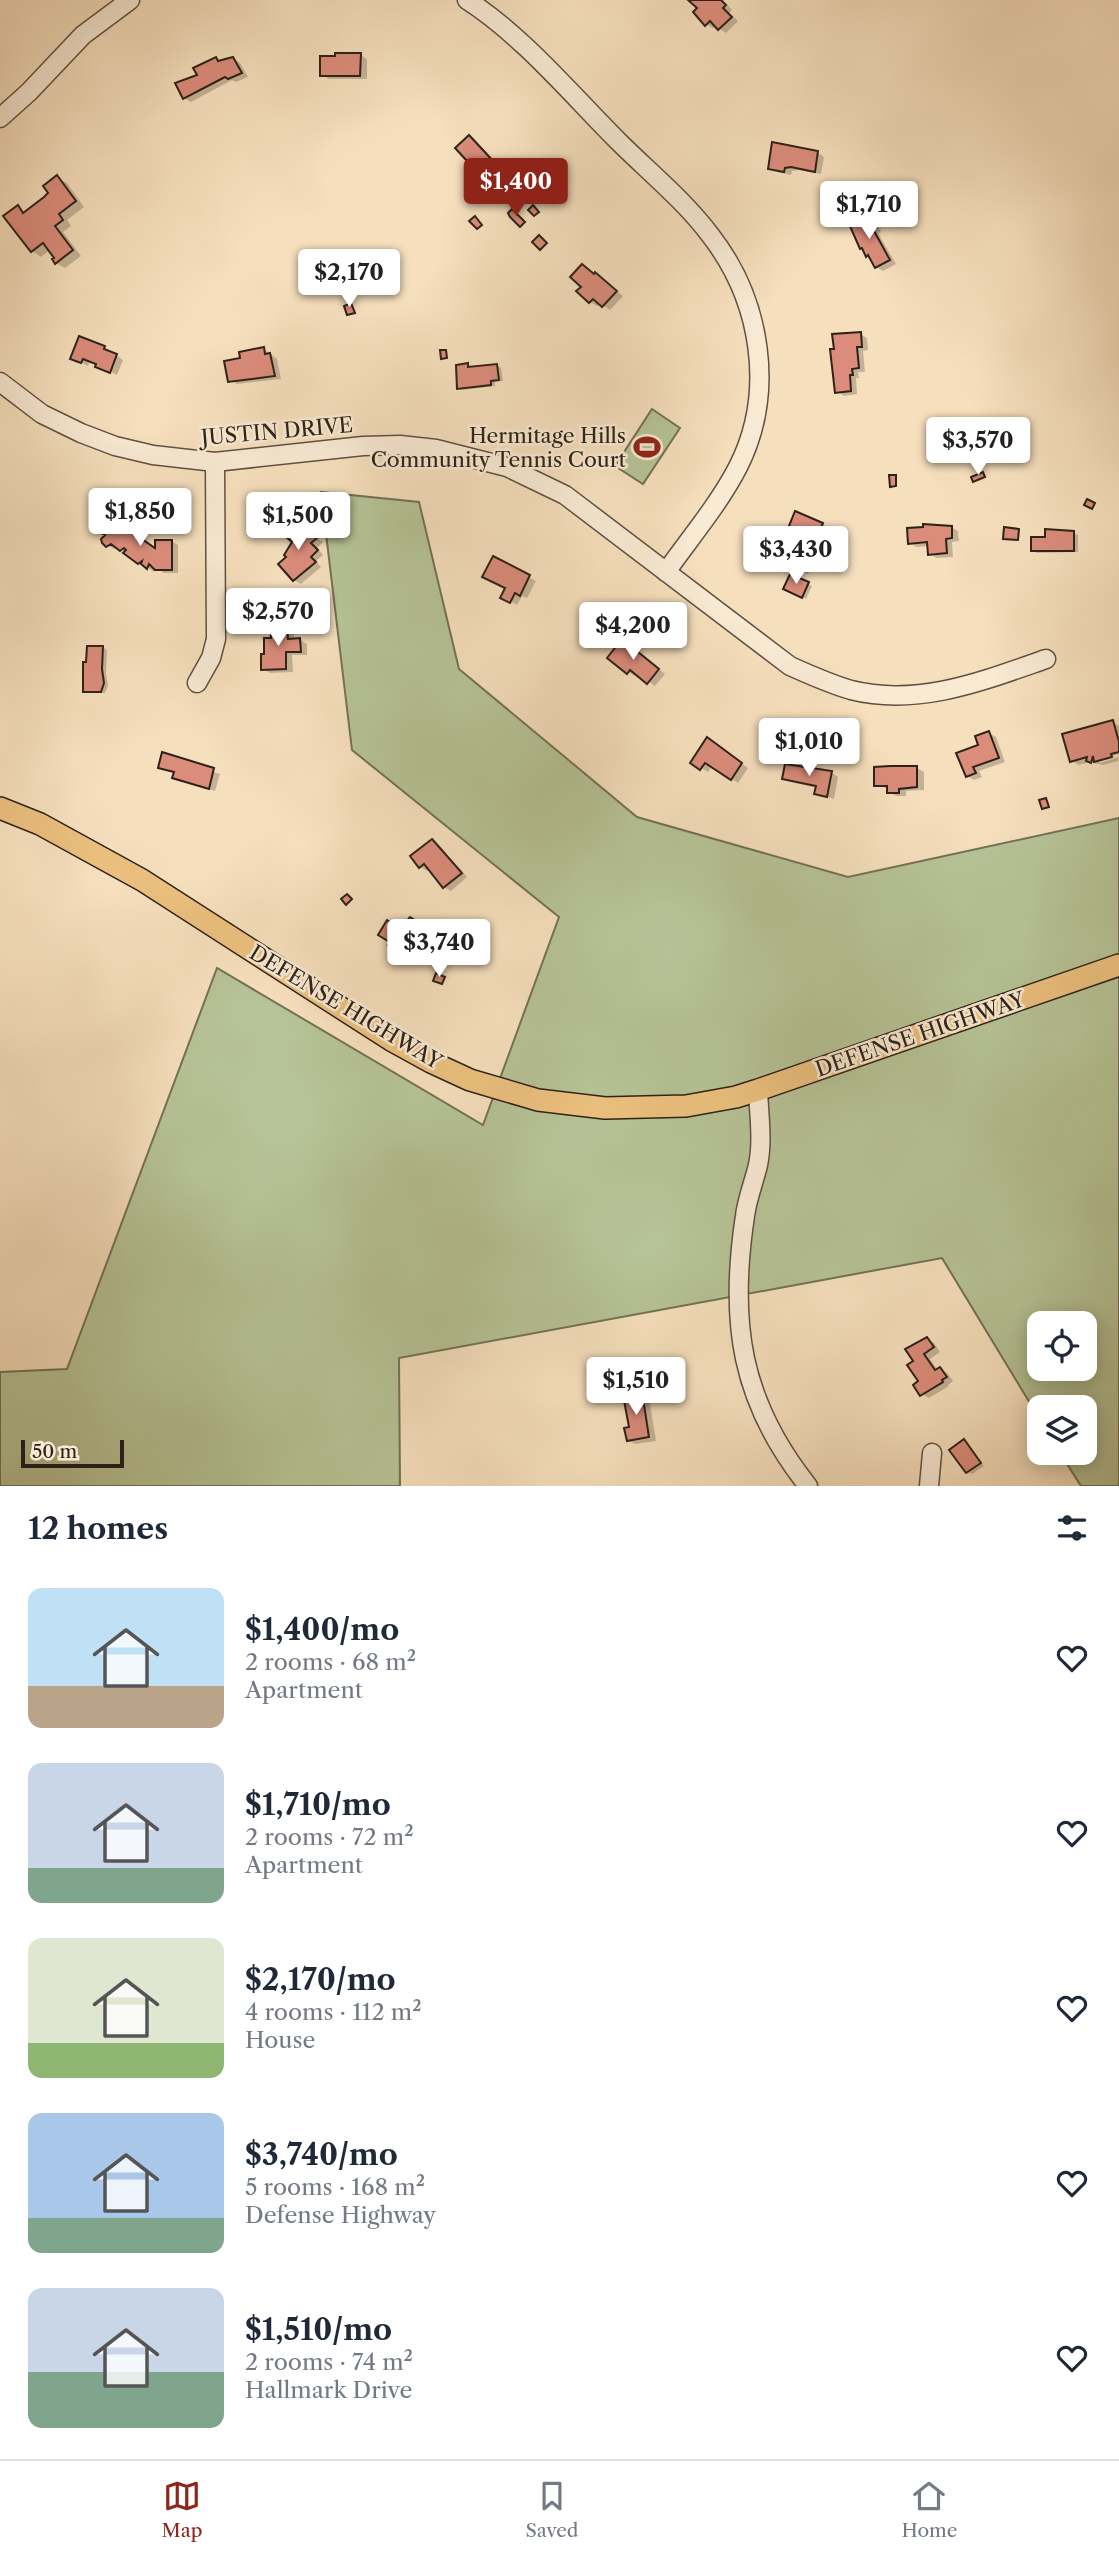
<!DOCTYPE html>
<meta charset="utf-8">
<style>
:root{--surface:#fff;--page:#f2f2f3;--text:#1f2937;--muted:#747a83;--line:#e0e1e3;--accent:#8f2418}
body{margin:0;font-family:"Libre Caslon Text",serif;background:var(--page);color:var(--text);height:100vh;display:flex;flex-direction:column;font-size:26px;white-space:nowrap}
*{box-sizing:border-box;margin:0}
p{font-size:23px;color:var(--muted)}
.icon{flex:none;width:38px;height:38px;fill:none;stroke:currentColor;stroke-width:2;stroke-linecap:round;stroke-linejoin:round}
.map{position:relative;height:1486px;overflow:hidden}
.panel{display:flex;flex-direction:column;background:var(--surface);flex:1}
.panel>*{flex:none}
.controls{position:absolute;left:1027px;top:1311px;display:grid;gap:14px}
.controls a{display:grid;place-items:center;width:70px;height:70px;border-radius:14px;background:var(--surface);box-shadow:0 4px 18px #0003;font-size:35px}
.scale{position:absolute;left:21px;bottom:18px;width:103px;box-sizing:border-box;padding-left:7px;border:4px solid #2d2218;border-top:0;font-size:19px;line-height:24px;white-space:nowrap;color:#2d2218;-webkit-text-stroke:5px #f9ead4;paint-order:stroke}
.price{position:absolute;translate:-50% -60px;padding:0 16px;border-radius:7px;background:#fff;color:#222;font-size:23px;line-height:46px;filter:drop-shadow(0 2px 4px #0008)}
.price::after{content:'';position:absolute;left:50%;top:42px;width:21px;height:16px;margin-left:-10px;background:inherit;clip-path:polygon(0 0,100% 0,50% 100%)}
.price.on{background:var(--accent);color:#fff}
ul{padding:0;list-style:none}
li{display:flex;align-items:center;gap:21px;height:175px;padding:0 28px}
li span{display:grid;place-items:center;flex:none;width:196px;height:140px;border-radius:14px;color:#555}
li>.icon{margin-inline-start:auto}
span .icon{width:84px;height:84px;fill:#fffc;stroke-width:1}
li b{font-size:30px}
h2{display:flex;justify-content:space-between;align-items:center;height:84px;padding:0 28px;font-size:30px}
.tab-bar{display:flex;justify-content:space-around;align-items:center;height:98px;border-top:2px solid var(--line);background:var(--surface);font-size:19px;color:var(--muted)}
.tab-bar a{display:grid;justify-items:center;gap:4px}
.tab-bar .on{color:var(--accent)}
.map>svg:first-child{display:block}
</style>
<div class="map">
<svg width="1119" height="1486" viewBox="0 0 1119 1486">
<rect width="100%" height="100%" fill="#f6dfbd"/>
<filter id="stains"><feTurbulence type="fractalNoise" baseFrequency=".00286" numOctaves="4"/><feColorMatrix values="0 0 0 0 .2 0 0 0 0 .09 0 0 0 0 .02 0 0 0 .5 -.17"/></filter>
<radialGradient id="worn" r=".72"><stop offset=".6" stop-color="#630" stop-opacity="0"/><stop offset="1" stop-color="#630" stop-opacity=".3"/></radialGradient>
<g fill="#b6c396" stroke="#727257" stroke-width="2" fill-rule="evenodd">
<polygon points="652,409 680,428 643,484 615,466"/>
<path d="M321,492l98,10 40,167 178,148 211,60 271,-59v668h-38l-21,-33 25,-1v-45h-45l-1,11 -97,-160 -543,100 1,128h-400v-114l67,-3 150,-401 266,157 76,-208 -207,-167zM1040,1323h45v45h-45z"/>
</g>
<g fill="#0003">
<polygon points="691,0 723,0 732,10 729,13 738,21 726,33 716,26 713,28 706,24 700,8"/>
<polygon points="360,55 367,59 367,79 329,79 322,75"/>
<polygon points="216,59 221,62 233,59 240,63 248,77 236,82 232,80 191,102 184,98 199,76"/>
<polygon points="469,137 476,141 513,181 501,191 495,187"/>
<polygon points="818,153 824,157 821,174 799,170 792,171 791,175 777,172 770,168"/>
<polygon points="57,178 67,183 84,207 67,220 71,226 63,232 81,256 65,268 56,263 56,258 50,250 41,257 32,251 18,207 26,213 45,199"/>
<polygon points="864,217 878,226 881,232 878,233 896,264 883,271 876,267 860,245"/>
<polygon points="583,266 623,296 610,310 600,303 597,306 590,302 579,291 583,287"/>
<polygon points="860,334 867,338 868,350 863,351 865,372 858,372 859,378 856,378 857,394 844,396 837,391"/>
<polygon points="104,347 123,360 117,375 90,361 88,366 72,358"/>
<polygon points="264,349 277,359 281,379 237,384 230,380 243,359"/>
<polygon points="468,365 473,368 497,365 501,368 503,381 495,382 495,386 462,390 458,388"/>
<polygon points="290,524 305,536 309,532 323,542 317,548 323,555 316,561 321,567 301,584 294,580 288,557 294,542"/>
<polygon points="822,524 829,528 823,541 832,546 826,563 816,561 808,574 780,563 789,550"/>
<polygon points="951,527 958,531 959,541 952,542 953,557 937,558 930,554 929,546 917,547 910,543"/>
<polygon points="134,531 147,539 145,542 157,550 171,541 178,545 178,573 164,573 156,568 154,572 118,547 114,549 107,545 116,533"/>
<polygon points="1074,533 1078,535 1078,552 1037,553 1032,550 1046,539"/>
<polygon points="493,558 536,581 527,598 522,596 517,605 502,597 507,588"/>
<polygon points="791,576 812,586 806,599 786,588"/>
<polygon points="287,626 294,630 294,640 300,640 307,644 307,655 292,655 293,672 270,673 263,669 266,656"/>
<polygon points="629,645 665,674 655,686 637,674 635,676 628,672 610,658"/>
<polygon points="103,647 107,650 106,673 108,686 105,693 89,693 85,691"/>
<polygon points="1112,722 1119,726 1119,754 1097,760 1100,763 1119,757 1118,761 1103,765 1090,762 1079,765 1072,761"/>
<polygon points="989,733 996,737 1005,762 979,771 982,777 974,780 967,776 980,746"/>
<polygon points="714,743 748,768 738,783 712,766 708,772 693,763"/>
<polygon points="185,763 220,774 215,791 181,781 174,778 175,773 160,767"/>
<polygon points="787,766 832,773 838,777 834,799 816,793 817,788 791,782 784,778"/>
<polygon points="917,768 924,772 924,790 906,791 906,796 896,796 889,792 889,789 876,785"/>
<polygon points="432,841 439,845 467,877 451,891 444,887 430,869 427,871 421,867"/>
<polygon points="411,919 442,938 434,951 426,951 422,958 428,960 427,964 397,948 402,930"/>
<polygon points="927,1339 934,1343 940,1352 930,1359 938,1371 940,1369 947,1373 953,1381 948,1385 949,1386 929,1398 922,1394 916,1361"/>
<polygon points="642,1394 649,1398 656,1441 635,1444 628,1440"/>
<polygon points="964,1441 984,1466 972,1474 967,1472"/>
</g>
<g fill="#db8c7b" stroke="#2d2218" stroke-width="2">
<polygon points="688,0 721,0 726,5 723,8 732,17 718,30 710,21 705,26 693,12 697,8"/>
<polygon points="335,53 361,53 360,76 320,76 320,56 335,56"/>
<polygon points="216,57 218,61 233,57 242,73 228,79 225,77 183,99 175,83 197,75 193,68"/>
<polygon points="469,135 507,176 493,189 455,148"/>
<polygon points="772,142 818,151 815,172 791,167 785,168 784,172 768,169"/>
<polygon points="57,175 76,201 59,214 63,220 55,226 73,250 55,264 52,259 54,258 43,243 31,252 3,216 18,205 23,213 44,197 48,193 43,186"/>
<polygon points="533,205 539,212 534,216 528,210"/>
<polygon points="512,209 525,222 520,227 510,217 508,213"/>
<polygon points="864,215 868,222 871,220 876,228 873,229 890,260 875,268 868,255 866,257 862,248 860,249 849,224"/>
<polygon points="475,216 482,225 477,229 469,221"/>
<polygon points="539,235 547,243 540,250 532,242"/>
<polygon points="582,264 594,274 595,272 617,291 602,307 593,299 589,303 576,291 581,287 570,277"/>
<polygon points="351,303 355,313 347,315 344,306"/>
<polygon points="861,332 862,347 857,347 859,368 852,369 853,375 850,375 851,391 835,393 830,349 834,349 832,334"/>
<polygon points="79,336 105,346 104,349 117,354 110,373 95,367 96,364 83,359 81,363 70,359"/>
<polygon points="264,347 265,354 270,353 275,376 228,382 224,361 240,358 239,352"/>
<polygon points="440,350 446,350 447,358 441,359"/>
<polygon points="468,363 468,367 497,364 499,380 491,381 491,385 457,389 456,365"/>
<polygon points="983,472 985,477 973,482 971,477"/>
<polygon points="889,475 896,475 896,486 890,487"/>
<polygon points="1087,499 1095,503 1092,509 1084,505"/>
<polygon points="795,511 823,523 817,537 827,541 818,560 809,558 800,572 778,564 779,562 772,559 778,544 788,548 790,545 793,546 799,531 789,526"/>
<polygon points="290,522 303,535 308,529 317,538 311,543 318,550 311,557 316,562 293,581 278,564 286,557 284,555 292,542 280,532"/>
<polygon points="121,523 131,531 134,529 142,534 139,537 155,548 155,540 172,540 172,570 155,570 149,564 147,569 141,564 142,561 138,564 123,553 126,550 124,548 120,551 111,544 106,547 102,543 101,539 105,535 103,534 109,527 115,531"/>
<polygon points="923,524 952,526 952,538 946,539 947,553 928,555 927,542 908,544 907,528 923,527"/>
<polygon points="1004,527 1019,529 1018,540 1003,539"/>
<polygon points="1045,529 1074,531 1074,551 1031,551 1031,537 1045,537"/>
<polygon points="493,556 530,575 520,596 515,593 510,603 500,598 505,588 482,577"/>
<polygon points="790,574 809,582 802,598 783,589"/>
<polygon points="287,624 288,639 300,638 301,652 286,652 286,669 261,670 261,654 264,654 264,638 271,638 271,625"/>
<polygon points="622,639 659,669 647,684 630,670 627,674 607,658"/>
<polygon points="87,646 103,646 102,669 104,683 101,692 83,692 83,662 86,662"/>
<polygon points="1113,720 1119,742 1119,752 1111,754 1112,757 1094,762 1093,756 1091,763 1086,761 1087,757 1070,762 1062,734"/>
<polygon points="989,731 999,758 973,767 976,773 966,777 956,753 978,745 975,736"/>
<polygon points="707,737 742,763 731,780 705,763 700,770 690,763"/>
<polygon points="162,752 214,768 209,789 172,778 174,772 158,768"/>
<polygon points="785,764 832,771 827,797 814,794 816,786 782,779"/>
<polygon points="890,766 917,766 917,787 899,789 899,793 887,793 887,786 874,786 874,767"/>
<polygon points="1046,798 1049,807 1042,809 1039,800"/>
<polygon points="432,839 462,873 443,888 424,864 419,868 410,856"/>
<polygon points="347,894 352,899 346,905 341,899"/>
<polygon points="410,917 436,933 427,948 419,948 414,957 388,945 391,943 378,935 387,920 401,928"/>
<circle cx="423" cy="960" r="4"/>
<polygon points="436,973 445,977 442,984 433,981"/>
<polygon points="927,1337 934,1347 924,1354 935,1370 940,1367 947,1377 942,1380 943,1382 920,1396 913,1385 918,1381 907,1365 913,1361 905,1349"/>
<polygon points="642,1392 649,1437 627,1441 624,1428 629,1427 623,1395"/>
<polygon points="964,1439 981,1463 966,1473 949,1450"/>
</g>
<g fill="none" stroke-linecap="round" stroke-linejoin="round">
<g stroke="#5f5141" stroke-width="21">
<g id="minor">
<path d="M467,0c56,36 104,94 151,141 31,31 67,60 93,95 50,65 65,156 27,231 -19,37 -48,71 -72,105"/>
<polyline points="0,118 29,92 83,35 130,0"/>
<path d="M0,382l42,32 39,19 34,13 38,9 62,7 148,-16 37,-1 36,4 71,18 58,28 225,171c20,9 40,18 61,24 67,17 132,-9 195,-31"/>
<polyline points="197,683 211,658 216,639 215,462"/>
<path d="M758,1090c1,25 5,51 0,75 -4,17 -11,34 -13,51 -16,105 -5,185 63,270"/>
<polyline points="929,1486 932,1453"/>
</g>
</g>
<g stroke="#2d2218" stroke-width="24">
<polyline id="major" points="0,808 40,824 142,880 391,1040 431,1062 470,1080 538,1100 605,1108 686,1106 736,1097 758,1090 1119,965"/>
</g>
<use href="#minor" stroke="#f9ead4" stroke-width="18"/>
<use href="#major" stroke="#ebc07e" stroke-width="21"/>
</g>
<defs>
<g id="stadium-bare" transform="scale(2.1)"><path d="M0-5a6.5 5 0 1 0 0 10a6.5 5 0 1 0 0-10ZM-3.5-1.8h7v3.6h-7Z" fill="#8f2418" stroke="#f9ead4" stroke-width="2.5" paint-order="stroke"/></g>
</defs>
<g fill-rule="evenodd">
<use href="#stadium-bare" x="647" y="447"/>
</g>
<g text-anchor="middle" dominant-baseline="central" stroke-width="5" stroke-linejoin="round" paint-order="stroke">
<g font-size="21" fill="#2d2218" stroke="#f9ead4">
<text transform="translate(277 431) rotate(-5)">JUSTIN DRIVE</text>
<text transform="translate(346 1007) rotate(31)">DEFENSE HIGHWAY</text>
<text transform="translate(920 1034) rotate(-19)">DEFENSE HIGHWAY</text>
</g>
<g font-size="21" fill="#2d2218" stroke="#f9ead4" text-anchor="end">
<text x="626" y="435">Hermitage Hills<tspan x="626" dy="24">Community Tennis Court</tspan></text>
</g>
</g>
<rect width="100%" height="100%" filter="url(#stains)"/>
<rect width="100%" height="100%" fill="url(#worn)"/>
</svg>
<div class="controls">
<a><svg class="icon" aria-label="locate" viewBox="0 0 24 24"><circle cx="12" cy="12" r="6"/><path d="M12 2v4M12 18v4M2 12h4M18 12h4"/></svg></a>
<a><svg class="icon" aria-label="layers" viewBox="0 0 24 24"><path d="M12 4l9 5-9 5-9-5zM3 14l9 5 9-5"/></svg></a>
</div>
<div class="scale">50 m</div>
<b class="price on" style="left:516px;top:218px">$1,400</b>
<b class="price" style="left:869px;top:241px">$1,710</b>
<b class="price" style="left:349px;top:309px">$2,170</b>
<b class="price" style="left:978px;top:477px">$3,570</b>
<b class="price" style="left:140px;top:548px">$1,850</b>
<b class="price" style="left:298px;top:552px">$1,500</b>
<b class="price" style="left:796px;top:586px">$3,430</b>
<b class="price" style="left:278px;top:648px">$2,570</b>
<b class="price" style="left:633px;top:662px">$4,200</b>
<b class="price" style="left:809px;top:778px">$1,010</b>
<b class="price" style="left:439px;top:979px">$3,740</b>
<b class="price" style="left:636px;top:1417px">$1,510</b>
</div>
<section class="panel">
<h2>12 homes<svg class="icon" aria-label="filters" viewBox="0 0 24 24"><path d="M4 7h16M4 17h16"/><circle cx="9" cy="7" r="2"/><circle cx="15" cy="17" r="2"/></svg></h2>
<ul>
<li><span style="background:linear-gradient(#bfe0f5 70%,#b9a48a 0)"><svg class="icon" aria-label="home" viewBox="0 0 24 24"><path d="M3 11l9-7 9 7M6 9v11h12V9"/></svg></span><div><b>$1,400/mo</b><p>2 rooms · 68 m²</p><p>Apartment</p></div><svg class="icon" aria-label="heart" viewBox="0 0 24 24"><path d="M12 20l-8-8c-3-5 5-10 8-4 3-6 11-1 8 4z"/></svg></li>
<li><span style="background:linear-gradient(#c9d6e8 75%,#7fa58c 0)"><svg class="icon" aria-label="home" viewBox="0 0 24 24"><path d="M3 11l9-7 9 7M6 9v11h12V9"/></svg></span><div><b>$1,710/mo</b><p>2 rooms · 72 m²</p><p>Apartment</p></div><svg class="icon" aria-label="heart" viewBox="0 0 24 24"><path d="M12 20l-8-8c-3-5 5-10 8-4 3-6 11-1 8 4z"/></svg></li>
<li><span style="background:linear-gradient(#dfe7d0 75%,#8fb573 0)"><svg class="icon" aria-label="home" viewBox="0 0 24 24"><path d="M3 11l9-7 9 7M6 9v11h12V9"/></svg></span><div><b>$2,170/mo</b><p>4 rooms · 112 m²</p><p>House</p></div><svg class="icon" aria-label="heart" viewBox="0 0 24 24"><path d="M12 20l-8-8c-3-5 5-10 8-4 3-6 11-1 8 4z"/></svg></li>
<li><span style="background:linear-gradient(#a9c7e8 75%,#7fa58c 0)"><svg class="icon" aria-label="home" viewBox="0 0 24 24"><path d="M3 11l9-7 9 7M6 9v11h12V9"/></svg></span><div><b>$3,740/mo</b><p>5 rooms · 168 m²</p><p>Defense Highway</p></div><svg class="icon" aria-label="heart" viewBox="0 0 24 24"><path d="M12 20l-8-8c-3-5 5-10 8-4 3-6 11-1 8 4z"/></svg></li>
<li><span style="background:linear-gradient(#c9d6e8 60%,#7fa58c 0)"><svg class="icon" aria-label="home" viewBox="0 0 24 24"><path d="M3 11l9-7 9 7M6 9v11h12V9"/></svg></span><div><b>$1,510/mo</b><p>2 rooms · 74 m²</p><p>Hallmark Drive</p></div><svg class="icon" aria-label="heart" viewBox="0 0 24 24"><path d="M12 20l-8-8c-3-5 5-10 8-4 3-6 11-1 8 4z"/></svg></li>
</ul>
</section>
<nav class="tab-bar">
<a class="on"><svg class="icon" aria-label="map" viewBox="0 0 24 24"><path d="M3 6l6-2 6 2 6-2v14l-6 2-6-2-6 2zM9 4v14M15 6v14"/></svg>Map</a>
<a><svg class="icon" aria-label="saved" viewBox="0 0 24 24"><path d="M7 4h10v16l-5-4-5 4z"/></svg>Saved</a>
<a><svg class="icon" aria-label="home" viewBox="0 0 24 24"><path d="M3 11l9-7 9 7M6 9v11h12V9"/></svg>Home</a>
</nav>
